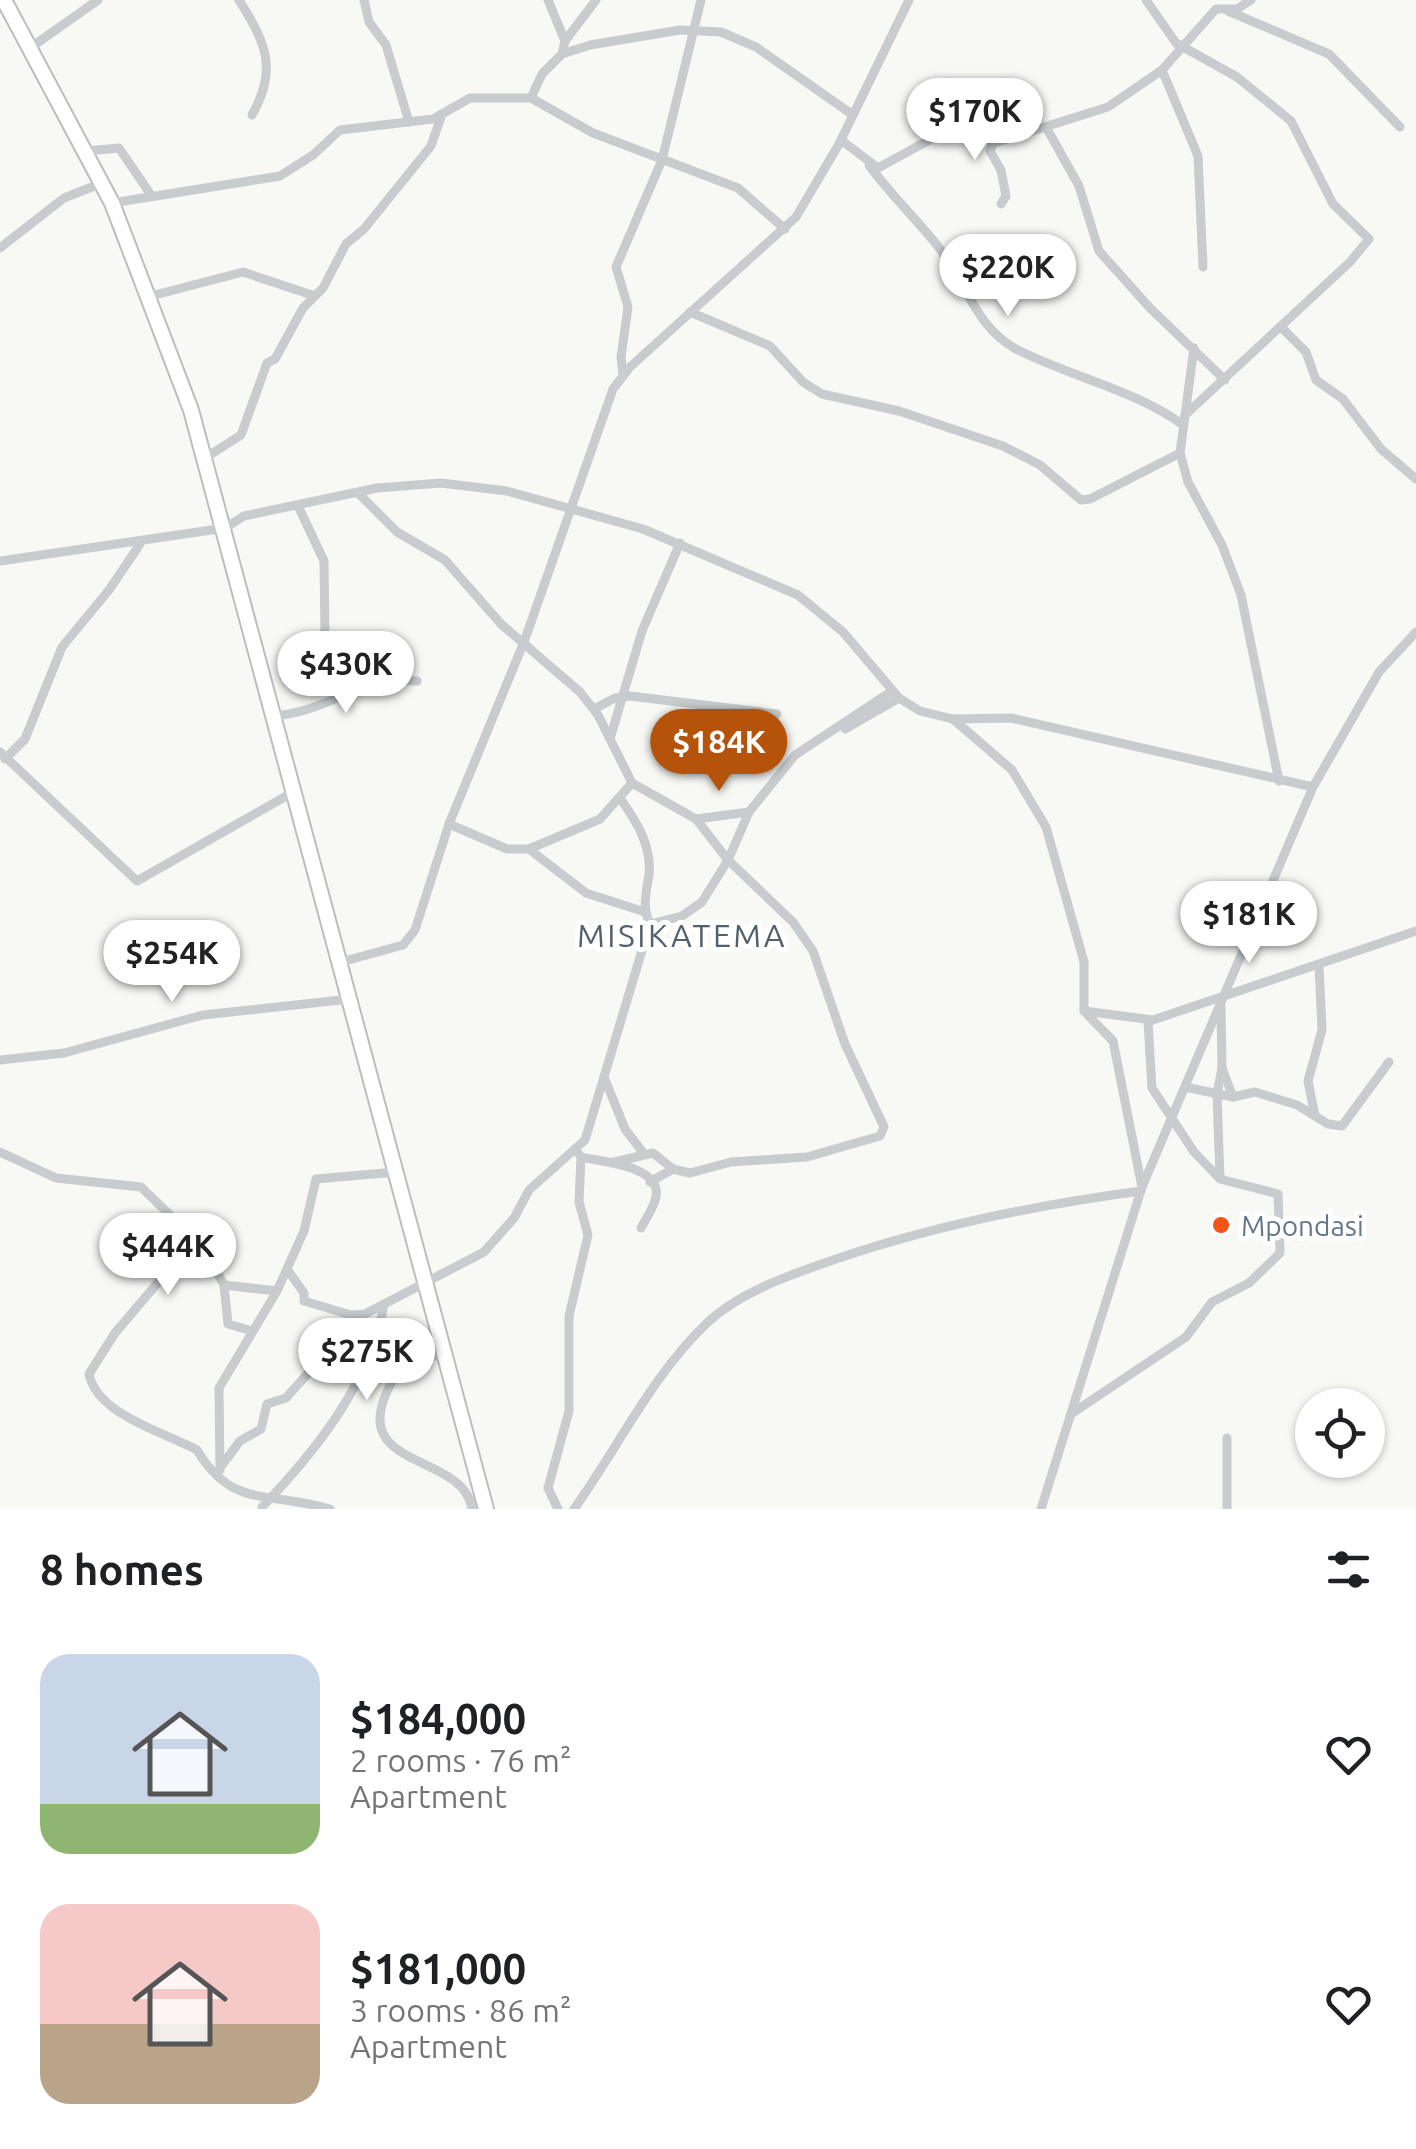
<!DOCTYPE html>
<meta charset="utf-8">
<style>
:root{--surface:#fff;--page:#f2f2f2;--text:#202124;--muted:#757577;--accent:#b45309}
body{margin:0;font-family:Ubuntu,sans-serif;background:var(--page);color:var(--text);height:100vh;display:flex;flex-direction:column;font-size:38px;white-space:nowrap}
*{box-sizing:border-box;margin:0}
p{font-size:32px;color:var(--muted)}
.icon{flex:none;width:55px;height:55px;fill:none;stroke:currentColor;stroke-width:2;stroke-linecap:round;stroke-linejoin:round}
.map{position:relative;height:1509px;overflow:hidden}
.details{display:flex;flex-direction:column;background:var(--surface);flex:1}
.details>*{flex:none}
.tools{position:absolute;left:1295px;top:1388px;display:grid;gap:20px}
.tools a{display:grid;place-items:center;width:90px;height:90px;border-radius:50%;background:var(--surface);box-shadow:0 2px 8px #0004;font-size:50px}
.price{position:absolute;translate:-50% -85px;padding:0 22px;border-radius:35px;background:#fff;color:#222;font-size:32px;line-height:65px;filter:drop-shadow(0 2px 5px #0008)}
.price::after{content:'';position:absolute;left:50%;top:60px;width:30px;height:22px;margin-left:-15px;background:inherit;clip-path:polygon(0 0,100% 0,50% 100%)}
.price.active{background:var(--accent);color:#fff}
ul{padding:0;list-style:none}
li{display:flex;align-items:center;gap:30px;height:250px;padding:0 40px}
li span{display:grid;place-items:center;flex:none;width:280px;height:200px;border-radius:30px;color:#555}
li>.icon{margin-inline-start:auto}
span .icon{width:120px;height:120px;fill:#fffc;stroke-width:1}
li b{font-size:42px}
h2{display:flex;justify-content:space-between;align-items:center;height:120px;padding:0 40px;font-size:42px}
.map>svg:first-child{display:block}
</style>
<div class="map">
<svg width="1416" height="1509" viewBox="0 0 1416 1509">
<rect width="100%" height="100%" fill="#f8f8f5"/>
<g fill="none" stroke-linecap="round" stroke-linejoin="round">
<g stroke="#babec1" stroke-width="18">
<polyline id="highway" points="4,0 112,203 191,410 486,1509"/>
</g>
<g stroke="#c8cccf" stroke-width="9">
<path d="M239,0c27,43 39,69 13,115"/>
<polyline points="364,0 369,22 386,45 409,122"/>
<polyline points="548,0 565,41"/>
<polyline points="1146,0 1176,43 1237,77 1291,121 1333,204 1369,239 1350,262 1185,415"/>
<polyline points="1228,11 1329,54 1400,127"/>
<polyline points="30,48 98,0"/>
<polyline points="562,54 590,45 680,30 721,32 756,47 853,115"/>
<polyline points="1162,70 1198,156 1203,267"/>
<polyline points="531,98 593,133 738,188 785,229"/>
<polyline points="1046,127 1079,186 1099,251 1150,308 1225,380"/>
<polyline points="841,140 878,168 964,121 979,123 990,140 997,142 1108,107 1162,70 1216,9 1237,9 1251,0"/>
<polyline points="994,141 990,151 1001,170 1006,196 1001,204"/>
<polyline points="87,151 119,148 151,195"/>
<path d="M869,165c23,32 51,57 74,88 25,34 33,74 73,96 52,27 122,42 167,76"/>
<polyline points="112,203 280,176 313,155 340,130 433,119 470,98 531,98 542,74 562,54 565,41 596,0"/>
<polyline points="0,248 64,198 102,183"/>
<polyline points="151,296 243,272 315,296"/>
<polyline points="690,312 770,346 803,382 822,394 899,411 1003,446 1040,465 1081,500 1090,499 1180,453"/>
<polyline points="1281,327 1306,352 1316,380 1343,399 1381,449 1416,479"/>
<polyline points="1194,348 1180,453 1188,482 1222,545 1241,595 1279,781"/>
<polyline points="623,374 621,357 628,307 616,267 662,160 701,0"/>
<polyline points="205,458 241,435 267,363 275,359 303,308 323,288 346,244 364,229 431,146 441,117"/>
<polyline points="358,493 397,532 445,560 501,624 580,692 598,715 632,783 696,819 728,860 793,922 813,951 845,1044 884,1127 880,1136 807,1157 731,1162 690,1173 673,1169 650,1182"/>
<polyline points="299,508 324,561 325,634"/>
<polyline points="0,561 225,528 244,516 377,488 441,483 507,491 643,529 798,595 843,632 899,698 920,711 953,719 1011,718 1313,787"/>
<polyline points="594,709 615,698 630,696 777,714"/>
<path d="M275,716c55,-5 85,-40 142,-35"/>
<polyline points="953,719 1012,770 1046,827 1084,962 1084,1011 1113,1041 1142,1187"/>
<polyline points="845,729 899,698"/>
<polyline points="610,739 642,631 680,543"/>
<polyline points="0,752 137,881 295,791"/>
<polyline points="5,759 25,739 62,647 109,590 140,544"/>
<polyline points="696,819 749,812"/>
<polyline points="449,824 507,849 529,849 600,819 632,783"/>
<polyline points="529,849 586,893 645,912"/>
<polyline points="650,924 682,916 702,902 728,860 749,812 795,755 892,691"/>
<polyline points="341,962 403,945 415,930 449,824 524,642 613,389 630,367 796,217 839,144 909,0"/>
<polyline points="1084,1011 1153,1020 1416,931"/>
<polyline points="0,1060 64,1053 203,1015 350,999"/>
<polyline points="1222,1068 1233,1097"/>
<polyline points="604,1077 625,1129 644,1154"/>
<polyline points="1185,1087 1233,1097 1255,1092 1297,1105 1328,1124 1342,1126 1389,1062"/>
<polyline points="1315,1116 1308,1081 1322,1030 1319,965"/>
<polyline points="0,1152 56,1178 141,1187 204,1248 224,1285 228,1324 252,1331"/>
<path d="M581,1157c19,5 81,8 75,40 -2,10 -10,22 -15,31"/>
<polyline points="614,1162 653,1153 673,1169"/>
<polyline points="1220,1179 1217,1094 1222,1068 1221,1007"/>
<path d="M195,1239l-80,94 -26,41c8,41 77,59 108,76 35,59 71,41 133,59"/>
<path d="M289,1272l15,21v8l47,14 14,-1 119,-62 30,-34 15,-28 56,-50 65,-216c-8,-17 -4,-31 -1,-49 3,-30 -13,-54 -29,-77"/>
<polyline points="277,1291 304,1231 316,1179 396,1172"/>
<path d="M446,1354l-41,7c-81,114 59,86 67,148"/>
<polyline points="1071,1414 1186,1337 1212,1302 1249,1283 1280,1253 1278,1194 1220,1179 1194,1152 1152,1088 1148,1022"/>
<polyline points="222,1465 240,1441 261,1429 267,1404 286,1398 359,1316"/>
<polyline points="220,1470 219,1388 277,1291 224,1285"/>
<path d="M262,1507c54,-56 109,-125 122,-203"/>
<polyline points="558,1509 548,1488 569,1411 569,1316 588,1235 579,1202 581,1157 576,1150"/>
<path d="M574,1509c43,-60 79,-135 133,-186 34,-32 86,-49 129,-64 100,-34 200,-54 305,-68"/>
<polyline points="1041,1509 1142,1187 1313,787 1379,672 1416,632"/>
<polyline points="1227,1509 1227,1438"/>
</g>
<use href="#highway" stroke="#fff" stroke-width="14"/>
</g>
<circle fill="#f4541a" stroke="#fff" stroke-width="4" cx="1221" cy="1225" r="10"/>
<g text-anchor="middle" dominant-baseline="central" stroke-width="10" stroke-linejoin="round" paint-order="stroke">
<g font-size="28" fill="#647889" stroke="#fff" text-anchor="start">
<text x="1241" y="1225">Mpondasi</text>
</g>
<g font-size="32" letter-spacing="2.5" fill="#53616e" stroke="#fff">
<text x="682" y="935">MISIKATEMA</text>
</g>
</g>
</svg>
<div class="tools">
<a><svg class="icon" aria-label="locate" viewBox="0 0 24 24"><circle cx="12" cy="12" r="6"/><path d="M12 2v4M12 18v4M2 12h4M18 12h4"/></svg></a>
</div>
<b class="price" style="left:975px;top:163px">$170K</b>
<b class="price" style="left:1008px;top:319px">$220K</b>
<b class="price" style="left:346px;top:716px">$430K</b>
<b class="price active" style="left:719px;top:794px">$184K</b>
<b class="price" style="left:1249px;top:966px">$181K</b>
<b class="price" style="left:172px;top:1005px">$254K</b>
<b class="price" style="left:168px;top:1298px">$444K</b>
<b class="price" style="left:367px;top:1403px">$275K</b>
</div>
<section class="details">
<h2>8 homes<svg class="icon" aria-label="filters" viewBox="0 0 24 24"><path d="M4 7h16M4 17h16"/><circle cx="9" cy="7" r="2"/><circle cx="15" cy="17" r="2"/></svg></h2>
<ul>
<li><span style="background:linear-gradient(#c9d6e8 75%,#8fb573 0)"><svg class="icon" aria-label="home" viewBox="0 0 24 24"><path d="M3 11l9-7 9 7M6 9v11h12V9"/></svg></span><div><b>$184,000</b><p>2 rooms · 76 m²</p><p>Apartment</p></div><svg class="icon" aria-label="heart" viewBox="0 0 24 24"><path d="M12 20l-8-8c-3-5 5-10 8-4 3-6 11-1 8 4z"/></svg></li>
<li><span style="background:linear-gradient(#f6c9c9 60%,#b9a48a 0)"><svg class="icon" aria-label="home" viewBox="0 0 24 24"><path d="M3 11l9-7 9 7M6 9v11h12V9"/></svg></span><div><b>$181,000</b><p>3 rooms · 86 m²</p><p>Apartment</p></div><svg class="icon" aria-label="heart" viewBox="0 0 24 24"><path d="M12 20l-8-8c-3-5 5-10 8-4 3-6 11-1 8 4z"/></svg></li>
</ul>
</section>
